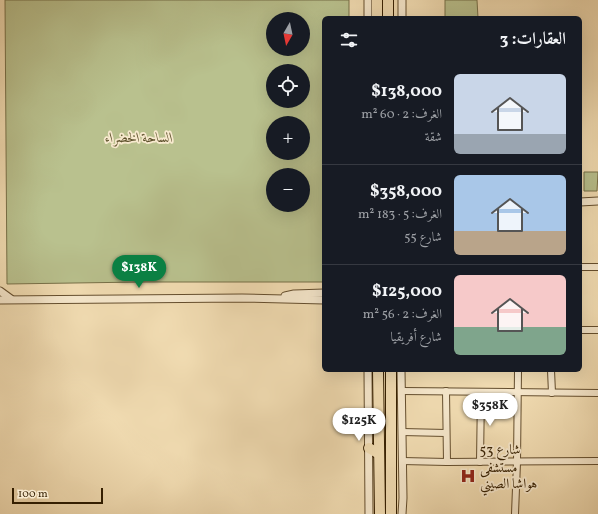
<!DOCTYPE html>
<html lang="ar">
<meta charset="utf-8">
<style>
:root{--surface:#171b24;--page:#20242c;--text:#f1f3f6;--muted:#9ea1a6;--line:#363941;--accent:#0b8043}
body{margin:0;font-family:Vollkorn,Amiri,serif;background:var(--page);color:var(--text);direction:rtl;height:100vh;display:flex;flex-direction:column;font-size:15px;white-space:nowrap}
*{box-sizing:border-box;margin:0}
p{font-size:13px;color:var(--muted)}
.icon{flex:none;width:22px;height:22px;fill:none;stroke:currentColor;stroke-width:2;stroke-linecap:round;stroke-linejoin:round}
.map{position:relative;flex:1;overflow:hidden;direction:ltr}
.side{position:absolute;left:322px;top:16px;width:260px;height:356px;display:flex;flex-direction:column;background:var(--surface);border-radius:6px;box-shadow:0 4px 16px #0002;direction:rtl}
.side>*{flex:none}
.needle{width:26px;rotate:189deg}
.buttons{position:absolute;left:266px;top:12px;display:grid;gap:8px}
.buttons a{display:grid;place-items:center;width:44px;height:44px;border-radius:50%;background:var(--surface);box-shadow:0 4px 16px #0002;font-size:20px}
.scale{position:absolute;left:12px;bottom:10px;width:91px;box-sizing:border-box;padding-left:4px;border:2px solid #351f01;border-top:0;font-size:11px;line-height:14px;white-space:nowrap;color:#351f01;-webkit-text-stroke:3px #f7e9ce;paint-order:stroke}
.price{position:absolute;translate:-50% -34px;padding:0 9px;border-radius:14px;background:#fff;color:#222;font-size:13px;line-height:26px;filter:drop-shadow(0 1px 2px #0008)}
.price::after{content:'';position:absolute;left:50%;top:24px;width:12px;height:9px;margin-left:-6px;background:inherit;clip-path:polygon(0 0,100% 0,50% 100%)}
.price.active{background:var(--accent);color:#fff}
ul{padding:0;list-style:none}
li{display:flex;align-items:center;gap:12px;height:100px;padding:0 16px}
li+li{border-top:1px solid var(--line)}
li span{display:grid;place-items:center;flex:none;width:112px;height:80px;border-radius:6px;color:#555}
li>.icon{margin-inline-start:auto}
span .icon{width:48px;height:48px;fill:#fffc;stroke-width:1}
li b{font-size:17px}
h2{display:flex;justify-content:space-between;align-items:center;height:48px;padding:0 16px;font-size:17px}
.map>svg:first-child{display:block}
</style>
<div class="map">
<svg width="598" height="514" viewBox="0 0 598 514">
<rect width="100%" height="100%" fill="#f2ddb3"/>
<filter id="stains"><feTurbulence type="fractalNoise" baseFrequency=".005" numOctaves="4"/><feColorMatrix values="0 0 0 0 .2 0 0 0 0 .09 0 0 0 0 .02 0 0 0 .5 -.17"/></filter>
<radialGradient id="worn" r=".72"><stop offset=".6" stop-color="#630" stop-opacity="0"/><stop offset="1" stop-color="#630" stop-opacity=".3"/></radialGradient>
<g fill="#b9c18e" stroke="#777048" fill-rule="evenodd">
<path d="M5,0h344v18h-25v264h-183l-134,2zM273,19h30v30h-30zM273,71h30v30h-30zM273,123h30v30h-30zM273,175h30v30h-30z"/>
<polygon points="445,0 477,0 478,18 445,18"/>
<polygon points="584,172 598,172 597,191 584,191"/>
</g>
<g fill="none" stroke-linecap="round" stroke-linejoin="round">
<g stroke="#644e2e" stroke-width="8">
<g id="minor">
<polyline points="580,267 598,267"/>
<polyline points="580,330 598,330"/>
<polyline points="551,370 552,393"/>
<polyline points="402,391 598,393"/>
<polyline points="446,391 447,462"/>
<polyline points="402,432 446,433"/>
<polyline points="402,461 447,462 598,461"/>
<polyline points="480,462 481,392"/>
<polyline points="515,514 517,462 518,370"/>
</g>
</g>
<g stroke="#644e2e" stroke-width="9">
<g id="tertiary">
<polyline points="368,18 368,0"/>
<polyline points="402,18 402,0"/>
<polyline points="580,202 598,201"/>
<polyline points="0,291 11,299"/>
<polyline points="285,296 294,294 324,293"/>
<polyline points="0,300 242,298 324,300"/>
<polyline points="368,370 369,514"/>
<polyline points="401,370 403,498 402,514"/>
</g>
</g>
<g stroke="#351f01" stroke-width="12">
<g id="trunk">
<polyline points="388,0 388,18"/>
<polyline points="377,18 377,0"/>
<polyline points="378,370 380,514"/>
<polyline points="391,370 391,514"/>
<polyline points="369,448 379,454"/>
</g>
</g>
<use href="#minor" stroke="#f7e9ce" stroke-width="6"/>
<use href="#tertiary" stroke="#f7e9ce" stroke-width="7"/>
<use href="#trunk" stroke="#f2ddb3" stroke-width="10"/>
</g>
<defs>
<g id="hospital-bare" transform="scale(1.2)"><path d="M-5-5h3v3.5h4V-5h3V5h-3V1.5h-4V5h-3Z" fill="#8f2418" stroke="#f7e9ce" stroke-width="2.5" paint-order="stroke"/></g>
</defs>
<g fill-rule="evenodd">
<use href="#hospital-bare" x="468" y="476"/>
</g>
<g text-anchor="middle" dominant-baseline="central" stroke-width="3.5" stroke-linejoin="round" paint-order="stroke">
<g font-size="14" font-style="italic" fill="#5d502b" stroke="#f7e9ce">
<text x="139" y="138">الساحة الخضراء</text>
</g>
<g font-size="14" fill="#351f01" stroke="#f7e9ce">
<text x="500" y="450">شارع 53</text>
</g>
<g font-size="14" fill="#351f01" stroke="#f7e9ce" text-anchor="start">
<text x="480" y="468">مستشفى<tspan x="480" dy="16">هواشا الصيني</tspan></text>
</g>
</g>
<rect width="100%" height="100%" filter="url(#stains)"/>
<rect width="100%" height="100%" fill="url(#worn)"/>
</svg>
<div class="buttons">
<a><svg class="needle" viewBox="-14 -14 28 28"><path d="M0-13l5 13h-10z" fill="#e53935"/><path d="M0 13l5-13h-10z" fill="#9ea1a6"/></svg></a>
<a><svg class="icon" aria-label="locate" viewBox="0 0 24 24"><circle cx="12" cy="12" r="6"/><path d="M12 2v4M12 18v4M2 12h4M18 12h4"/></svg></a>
<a>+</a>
<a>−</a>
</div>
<div class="scale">100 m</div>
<b class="price active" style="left:139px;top:289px">$138K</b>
<b class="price" style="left:490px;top:427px">$358K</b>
<b class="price" style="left:359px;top:442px">$125K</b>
<section class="side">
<h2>العقارات: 3<svg class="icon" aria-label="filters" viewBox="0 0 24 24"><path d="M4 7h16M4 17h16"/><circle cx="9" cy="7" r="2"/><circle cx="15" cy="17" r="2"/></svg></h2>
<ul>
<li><span style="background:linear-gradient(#c9d6e8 75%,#9aa5b1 0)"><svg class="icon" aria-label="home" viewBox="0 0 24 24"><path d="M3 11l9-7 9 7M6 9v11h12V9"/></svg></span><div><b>$138,000</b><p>الغرف: 2 · 60 m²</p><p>شقة</p></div></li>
<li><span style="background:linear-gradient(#a9c7e8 70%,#b9a48a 0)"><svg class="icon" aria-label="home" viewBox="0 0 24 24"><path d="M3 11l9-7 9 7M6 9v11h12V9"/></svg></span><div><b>$358,000</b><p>الغرف: 5 · 183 m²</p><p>شارع 55</p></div></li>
<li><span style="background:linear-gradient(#f6c9c9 65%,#7fa58c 0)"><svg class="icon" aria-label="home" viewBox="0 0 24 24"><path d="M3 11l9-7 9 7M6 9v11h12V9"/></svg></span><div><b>$125,000</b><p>الغرف: 2 · 56 m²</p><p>شارع أفريقيا</p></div></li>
</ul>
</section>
</div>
